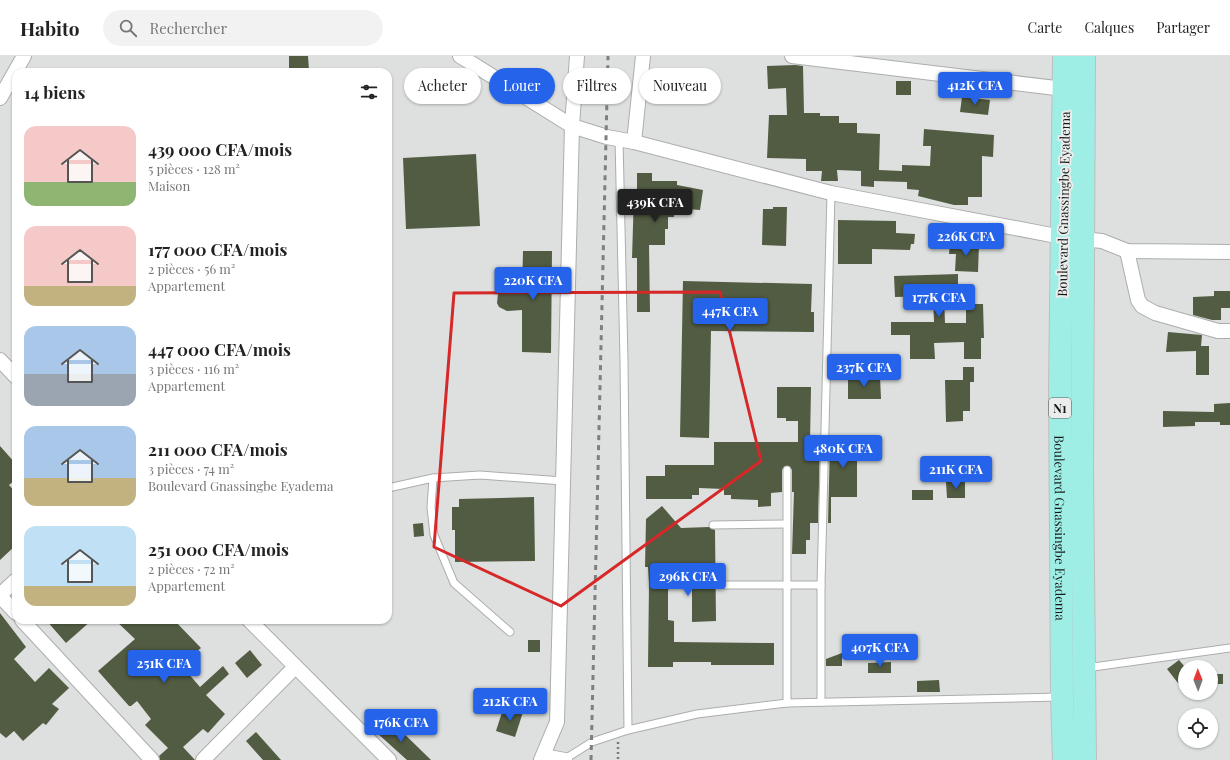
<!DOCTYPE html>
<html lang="fr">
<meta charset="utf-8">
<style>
:root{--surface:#fff;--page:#f2f2f2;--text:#222;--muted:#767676;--line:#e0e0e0;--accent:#2563eb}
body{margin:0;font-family:"Playfair Display",serif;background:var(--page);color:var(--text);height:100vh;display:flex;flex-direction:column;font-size:15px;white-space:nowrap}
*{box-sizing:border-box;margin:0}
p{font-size:13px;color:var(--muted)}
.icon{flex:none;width:22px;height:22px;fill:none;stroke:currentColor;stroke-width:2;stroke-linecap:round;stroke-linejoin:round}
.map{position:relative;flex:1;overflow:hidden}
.drawer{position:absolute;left:12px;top:12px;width:380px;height:556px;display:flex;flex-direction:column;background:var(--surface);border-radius:12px;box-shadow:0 1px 3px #0004}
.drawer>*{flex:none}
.guide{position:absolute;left:404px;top:12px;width:380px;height:36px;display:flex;gap:8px}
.needle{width:26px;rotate:359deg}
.tools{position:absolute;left:1178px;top:604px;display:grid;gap:8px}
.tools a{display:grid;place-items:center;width:40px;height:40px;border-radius:50%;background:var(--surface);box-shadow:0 1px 3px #0004;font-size:20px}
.price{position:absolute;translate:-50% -34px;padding:0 9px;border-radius:4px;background:var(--accent);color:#fff;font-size:13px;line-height:26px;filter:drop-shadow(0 1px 2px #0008)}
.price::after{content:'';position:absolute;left:50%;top:24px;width:12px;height:9px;margin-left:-6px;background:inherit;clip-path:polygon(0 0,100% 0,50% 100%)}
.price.current{background:#222;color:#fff}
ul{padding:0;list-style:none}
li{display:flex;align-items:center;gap:12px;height:100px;padding:0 12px}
li span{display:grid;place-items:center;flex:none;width:112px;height:80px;border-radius:12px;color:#555}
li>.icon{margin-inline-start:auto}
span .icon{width:48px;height:48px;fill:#fffc;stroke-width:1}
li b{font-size:17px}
h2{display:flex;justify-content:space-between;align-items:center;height:48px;padding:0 12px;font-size:17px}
.pill{padding:0 14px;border-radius:18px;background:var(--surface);box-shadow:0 1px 3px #0004;font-size:14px;line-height:36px}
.pill.current{background:var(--accent);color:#fff}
header{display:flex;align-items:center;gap:24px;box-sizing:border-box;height:56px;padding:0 20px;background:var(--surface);border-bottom:1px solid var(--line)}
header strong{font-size:19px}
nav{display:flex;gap:22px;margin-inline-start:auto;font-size:14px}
.search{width:280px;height:36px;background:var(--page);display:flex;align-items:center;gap:10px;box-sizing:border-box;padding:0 14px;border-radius:22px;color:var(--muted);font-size:15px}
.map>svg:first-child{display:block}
</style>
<header>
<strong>Habito</strong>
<div class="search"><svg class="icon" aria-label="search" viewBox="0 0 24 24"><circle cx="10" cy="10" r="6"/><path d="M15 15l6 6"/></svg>Rechercher</div>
<nav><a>Carte</a><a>Calques</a><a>Partager</a></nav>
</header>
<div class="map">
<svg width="1230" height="704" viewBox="0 0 1230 704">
<rect width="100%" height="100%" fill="#dde0de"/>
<g fill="#525c42">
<polygon points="289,0 308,0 309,14 289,14"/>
<polygon points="795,9 803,10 804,57 820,57 820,60 839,60 839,67 857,67 857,77 880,78 879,114 902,115 902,109 930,110 931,90 923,90 924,73 994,79 993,101 982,100 982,141 968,141 968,149 954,149 918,140 919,134 907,133 907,126 874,125 874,131 861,130 861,115 837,114 838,125 821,125 822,115 806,115 806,103 767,102 769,59 787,59 786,32 768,33 767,10"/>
<rect x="896" y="25" width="15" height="14"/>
<polygon points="962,41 990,44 988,59 960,56"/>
<polygon points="476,98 480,170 406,173 403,102"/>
<polygon points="637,117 652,117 652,125 677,125 677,129 703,134 700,154 674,152 674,161 668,161 668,173 665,173 665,189 649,189 650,256 637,256 637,202 632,202 634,138 637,138"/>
<polygon points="773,151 787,151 786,190 762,189 763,153 773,153"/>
<polygon points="838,164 896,165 896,177 915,178 914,188 911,188 910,194 872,193 872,208 838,208"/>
<polygon points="950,187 979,188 978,216 955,215 956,198 949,198"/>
<polygon points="523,195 552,195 551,297 522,296 522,254 507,255 499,251 497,247 498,238 505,232 510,232 522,236"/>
<polygon points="958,218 958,239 944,239 945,267 966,267 966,248 983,248 984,282 981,282 981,303 964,303 964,286 934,287 935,303 910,303 910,279 891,279 891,266 934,266 933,240 895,241 894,220"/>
<polygon points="683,225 812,228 811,256 814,256 814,276 711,275 709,382 680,381"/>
<polygon points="1214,235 1230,235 1230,252 1221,252 1221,264 1212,264 1193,259 1193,241 1214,240"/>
<polygon points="1168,276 1202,279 1201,290 1209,290 1209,319 1196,319 1196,295 1166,296"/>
<polygon points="963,311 974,311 974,326 970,326 970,355 963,355 963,365 946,366 945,324 963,324"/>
<polygon points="848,320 880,320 881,343 848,343"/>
<polygon points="777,331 811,331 810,386 820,386 818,467 810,467 810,484 806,484 806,498 792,498 794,436 792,436 792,414 789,410 785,410 782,414 782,436 771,437 771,450 758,451 758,444 731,443 731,439 724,439 724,433 699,432 699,439 692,439 692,443 646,443 646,420 665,420 665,409 714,409 714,386 798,386 798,365 786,365 786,362 777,362"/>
<polygon points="1230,347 1230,369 1220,369 1220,366 1195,366 1195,370 1163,371 1163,355 1214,356 1214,348"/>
<polygon points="833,381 857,381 857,441 831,441 831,467 828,467 830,386 833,386"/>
<polygon points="0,390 16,408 16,423 9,429 16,437 16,489 0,504"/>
<polygon points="965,425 965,442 947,442 946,426"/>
<rect x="912" y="434" width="21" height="10"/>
<polygon points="534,441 535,505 455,506 455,474 452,474 452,451 459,451 459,443"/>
<polygon points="662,450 681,472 709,471 715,474 716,565 692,566 692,511 667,511 671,522 668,535 668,564 674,565 674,586 774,587 774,609 711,609 711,606 673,606 673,611 648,611 649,528 648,511 645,511 646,463"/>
<polygon points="423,467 424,480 414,481 413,468"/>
<polygon points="0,557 26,591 14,603 35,626 49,612 69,632 52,648 59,653 46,669 43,667 23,685 14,675 6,682 0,677"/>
<polygon points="46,564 92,564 66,587"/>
<polygon points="115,564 174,564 201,592 181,609 200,631 223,610 229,618 206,639 225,658 208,677 203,673 183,691 195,704 160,704 159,700 168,692 145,669 151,663 137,645 131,650 129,650 98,615 135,583"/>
<rect x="528" y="584" width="12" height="12"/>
<polygon points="250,594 262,609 247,622 235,607"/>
<polygon points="842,597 842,610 826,610 826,603"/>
<polygon points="1179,604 1185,611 1185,636 1167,613"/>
<polygon points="891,606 891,617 868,617 868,607"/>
<rect x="1211" y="618" width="12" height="10"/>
<polygon points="939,624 940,636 917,636 917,625"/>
<polygon points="504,650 523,656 515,681 496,675"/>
<polygon points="390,664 431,704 407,704 377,677"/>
<polygon points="256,676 281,704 263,704 246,685"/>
</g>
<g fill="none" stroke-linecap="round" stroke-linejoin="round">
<g stroke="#abaeac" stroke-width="9">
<g id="service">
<polyline points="619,83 624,304 628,674"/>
<polyline points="787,414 787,647"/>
<polyline points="433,422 431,451 434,479 454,527 510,576"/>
<polyline points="388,432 433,422 480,419 563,425"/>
<polyline points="713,469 786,468"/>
<polyline points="725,529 821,529"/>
<polyline points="1086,612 1230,592"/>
<polyline points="821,646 821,529 831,137"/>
<polyline points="565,703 592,686 628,674 697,658 787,647 1060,641"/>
</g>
</g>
<g stroke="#abaeac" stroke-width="16">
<g id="minor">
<polyline points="460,0 572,70 607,81 634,86 831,137 1062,181 1102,185 1127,195 1230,196"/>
<polyline points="792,0 1064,33"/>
<polyline points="0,42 24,0"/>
<polyline points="634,86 643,0"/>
<polyline points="1127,195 1138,244 1142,250 1155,257 1218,275 1230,275"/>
<polyline points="0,304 16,321"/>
<polyline points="0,539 16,524"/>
<polyline points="0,540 16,557"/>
<polyline points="22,564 152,704"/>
<polyline points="249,564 389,704"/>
<polyline points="543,700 565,704"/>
<polyline points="203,704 295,611"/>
<polyline points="541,704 557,666 572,70 577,0"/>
</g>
</g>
<g stroke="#bebebe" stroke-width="24">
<g id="trunk">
<path id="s1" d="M1064,0l-4,335 2,305 2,64"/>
<polyline points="1084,0 1082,414 1085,704"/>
</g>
</g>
<polyline stroke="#797b7a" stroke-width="2.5" stroke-dasharray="2 3" stroke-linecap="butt" points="618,686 618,704"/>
<use href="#service" stroke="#fff" stroke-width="7"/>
<use href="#minor" stroke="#fff" stroke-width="14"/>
<use href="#trunk" stroke="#9feee6" stroke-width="22"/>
<polyline stroke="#7e807f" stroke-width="3" stroke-dasharray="5 5" stroke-linecap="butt" points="591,704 608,0"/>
</g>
<path fill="none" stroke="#d62828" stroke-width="3" stroke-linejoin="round" d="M720,236l41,169 -200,145 -127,-59 20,-254z"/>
<g text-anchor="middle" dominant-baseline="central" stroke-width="4" stroke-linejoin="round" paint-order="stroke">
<rect fill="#eaedeb" stroke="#565757" stroke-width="1" x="1049" y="342" width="22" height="20" rx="3"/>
<g font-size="12" font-weight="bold" fill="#161717">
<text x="1060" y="352">N1</text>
</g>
<g font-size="13" fill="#161717" stroke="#eaedeb">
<text transform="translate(1063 148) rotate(-89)">Boulevard Gnassingbe Eyadema</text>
<text stroke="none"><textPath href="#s1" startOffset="472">Boulevard Gnassingbe Eyadema</textPath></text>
</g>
</g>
</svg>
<div class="tools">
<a><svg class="needle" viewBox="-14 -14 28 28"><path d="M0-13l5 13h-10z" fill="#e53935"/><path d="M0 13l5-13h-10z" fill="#767676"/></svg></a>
<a><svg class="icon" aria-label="locate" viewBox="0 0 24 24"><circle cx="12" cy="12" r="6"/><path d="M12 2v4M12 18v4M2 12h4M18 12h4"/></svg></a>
</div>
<b class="price" style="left:975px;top:50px">412K CFA</b>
<b class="price current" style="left:655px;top:167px">439K CFA</b>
<b class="price" style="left:966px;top:201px">226K CFA</b>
<b class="price" style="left:533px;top:245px">220K CFA</b>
<b class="price" style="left:939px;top:262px">177K CFA</b>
<b class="price" style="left:730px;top:276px">447K CFA</b>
<b class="price" style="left:864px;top:332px">237K CFA</b>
<b class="price" style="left:843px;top:413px">480K CFA</b>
<b class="price" style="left:956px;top:434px">211K CFA</b>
<b class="price" style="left:688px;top:541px">296K CFA</b>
<b class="price" style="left:880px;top:612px">407K CFA</b>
<b class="price" style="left:164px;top:628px">251K CFA</b>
<b class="price" style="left:510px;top:666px">212K CFA</b>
<b class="price" style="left:401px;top:687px">176K CFA</b>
<div class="guide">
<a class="pill">Acheter</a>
<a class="pill current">Louer</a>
<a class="pill">Filtres</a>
<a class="pill">Nouveau</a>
</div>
<section class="drawer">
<h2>14 biens<svg class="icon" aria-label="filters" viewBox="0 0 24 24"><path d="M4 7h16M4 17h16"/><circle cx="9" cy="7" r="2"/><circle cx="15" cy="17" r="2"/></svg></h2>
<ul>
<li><span style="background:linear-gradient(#f6c9c9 70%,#8fb573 0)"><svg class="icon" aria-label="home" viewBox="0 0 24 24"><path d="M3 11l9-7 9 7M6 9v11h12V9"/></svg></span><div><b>439 000 CFA/mois</b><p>5 pièces · 128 m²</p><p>Maison</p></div></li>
<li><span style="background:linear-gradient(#f6c9c9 75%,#c2b280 0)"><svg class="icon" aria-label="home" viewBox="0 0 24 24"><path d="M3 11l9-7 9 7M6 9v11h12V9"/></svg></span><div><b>177 000 CFA/mois</b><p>2 pièces · 56 m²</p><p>Appartement</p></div></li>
<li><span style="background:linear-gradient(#a9c7e8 60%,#9aa5b1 0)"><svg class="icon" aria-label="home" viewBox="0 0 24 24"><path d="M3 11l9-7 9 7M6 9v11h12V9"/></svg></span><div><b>447 000 CFA/mois</b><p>3 pièces · 116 m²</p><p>Appartement</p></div></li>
<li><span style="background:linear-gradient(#a9c7e8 65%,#c2b280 0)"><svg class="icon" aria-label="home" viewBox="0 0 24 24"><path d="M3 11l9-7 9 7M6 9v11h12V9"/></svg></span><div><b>211 000 CFA/mois</b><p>3 pièces · 74 m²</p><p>Boulevard Gnassingbe Eyadema</p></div></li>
<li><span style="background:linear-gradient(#bfe0f5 75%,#c2b280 0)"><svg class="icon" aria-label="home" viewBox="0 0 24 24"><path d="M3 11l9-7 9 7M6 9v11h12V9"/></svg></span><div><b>251 000 CFA/mois</b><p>2 pièces · 72 m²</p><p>Appartement</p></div></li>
</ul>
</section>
</div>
